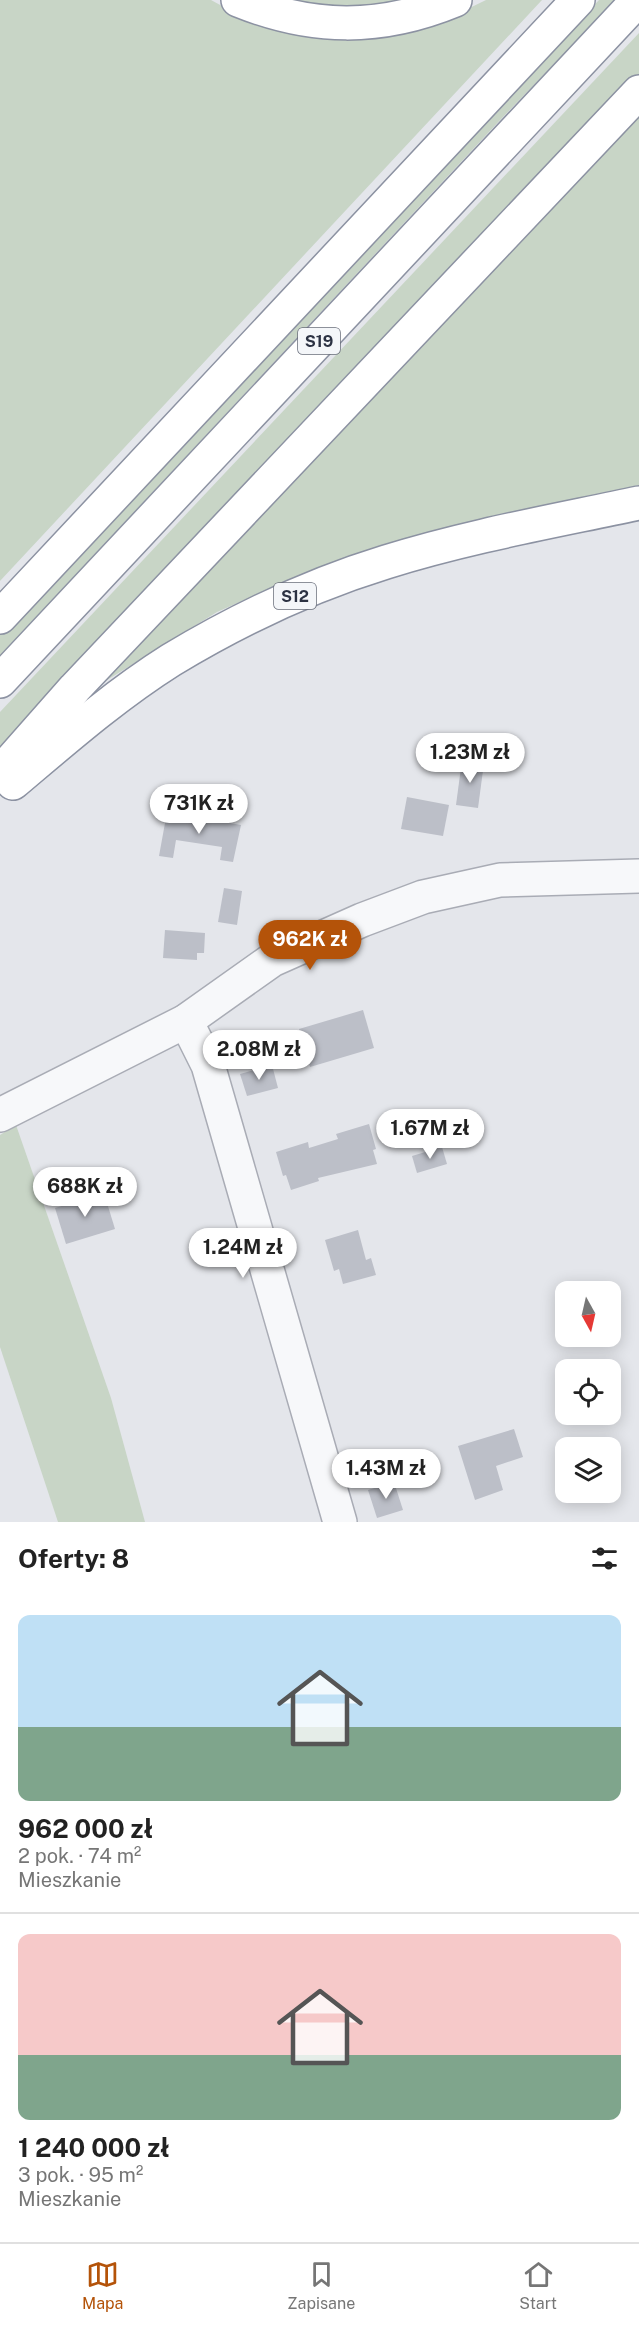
<!DOCTYPE html>
<html lang="pl">
<meta charset="utf-8">
<style>
:root{--surface:#fff;--page:#f6f6f6;--text:#222;--muted:#767676;--line:#e0e0e0;--accent:#b45309}
body{margin:0;font-family:"Public Sans",sans-serif;background:var(--page);color:var(--text);height:100vh;display:flex;flex-direction:column;font-size:22px;white-space:nowrap}
*{box-sizing:border-box;margin:0}
p{font-size:20px;color:var(--muted)}
.icon{flex:none;width:33px;height:33px;fill:none;stroke:currentColor;stroke-width:2;stroke-linecap:round;stroke-linejoin:round}
.map{position:relative;height:1522px;overflow:hidden}
.side{display:flex;flex-direction:column;background:var(--surface);flex:1}
.side>*{flex:none}
.needle{width:39px;rotate:172deg}
.fabs{position:absolute;left:555px;top:1281px;display:grid;gap:12px}
.fabs a{display:grid;place-items:center;width:66px;height:66px;border-radius:12px;background:var(--surface);box-shadow:0 3px 15px #0003;font-size:30px}
.price{position:absolute;translate:-50% -51px;padding:0 14px;border-radius:21px;background:#fff;color:#222;font-size:20px;line-height:39px;filter:drop-shadow(0 2px 3px #0008)}
.price::after{content:'';position:absolute;left:50%;top:36px;width:18px;height:14px;margin-left:-9px;background:inherit;clip-path:polygon(0 0,100% 0,50% 100%)}
.price.selected{background:var(--accent);color:#fff}
ul{padding:0;list-style:none}
li{display:grid;align-content:center;gap:12px;height:318px;padding:0 18px}
li+li{border-top:2px solid var(--line)}
li span{display:grid;place-items:center;height:186px;border-radius:12px;color:#555}
li>.icon{margin-inline-start:auto}
span .icon{width:108px;height:108px;fill:#fffc;stroke-width:1}
li b{font-size:26px}
h2{display:flex;justify-content:space-between;align-items:center;height:72px;padding:0 18px;font-size:26px}
.tabs{display:flex;justify-content:space-around;align-items:center;height:84px;border-top:2px solid var(--line);background:var(--surface);font-size:16px;color:var(--muted)}
.tabs a{display:grid;justify-items:center;gap:3px}
.tabs .selected{color:var(--accent)}
.map>svg:first-child{display:block}
</style>
<div class="map">
<svg width="639" height="1522" viewBox="0 0 639 1522">
<rect width="100%" height="100%" fill="#e4e6eb"/>
<g fill="#c8d5c6">
<polygon points="0,0 211,0 233,12 445,20 486,0 542,0 0,581"/>
<polygon points="284,0 414,0 364,8 325,8"/>
<polygon points="599,0 616,0 503,117 0,656 0,635"/>
<polygon points="639,33 639,75 0,755 0,712"/>
<polygon points="639,111 639,485 392,543 296,577 217,612 99,685"/>
<polygon points="16,1125 111,1398 145,1522 58,1522 0,1347 0,1135"/>
</g>
<g fill="#bcbfc8">
<polygon points="462,760 484,763 478,808 456,805"/>
<polygon points="407,797 449,805 443,836 401,829"/>
<polygon points="167,812 241,825 233,862 220,860 222,847 176,840 173,858 159,856"/>
<polygon points="224,888 242,891 237,925 218,922"/>
<polygon points="165,930 205,933 204,953 197,953 197,960 163,958"/>
<polygon points="363,1010 374,1048 310,1067 299,1029"/>
<polygon points="272,1065 278,1088 247,1096 240,1074"/>
<polygon points="369,1124 376,1149 373,1150 377,1164 318,1178 319,1181 291,1190 286,1175 283,1176 276,1152 308,1142 309,1148 338,1139 336,1134"/>
<polygon points="442,1147 447,1164 417,1173 412,1156"/>
<polygon points="104,1193 115,1229 66,1244 55,1208"/>
<polygon points="358,1230 366,1260 371,1258 376,1275 343,1284 339,1269 334,1271 325,1240"/>
<polygon points="514,1429 523,1457 496,1466 503,1490 475,1500 458,1446"/>
<polygon points="394,1482 403,1510 377,1518 368,1490"/>
</g>
<g fill="none" stroke-linecap="round" stroke-linejoin="round">
<g stroke="#a9acb5" stroke-width="36">
<g id="minor">
<polyline points="186,1021 208,1065 340,1522"/>
<polyline points="0,1115 186,1021 272,960 362,920 423,897 500,880 639,876"/>
</g>
</g>
<g stroke="#8c92a2" stroke-width="36">
<g id="highway">
<path d="M238,0c74,30 142,31 217,0"/>
<polyline points="0,617 578,0"/>
<polyline points="0,681 638,0"/>
<polyline points="0,773 75,688 639,92"/>
<path d="M13,783c51,-43 101,-87 158,-123 68,-41 140,-75 215,-98 83,-26 169,-41 253,-59"/>
</g>
</g>
<use href="#minor" stroke="#f7f8fa" stroke-width="33"/>
<use href="#highway" stroke="#fff" stroke-width="33"/>
</g>
<g text-anchor="middle" dominant-baseline="central" stroke-width="5" stroke-linejoin="round" paint-order="stroke">
<g fill="#f4f6f9" stroke="#686d7a" stroke-width="1.5">
<rect x="298" y="328" width="42" height="26" rx="4.5"/>
<rect x="274" y="583" width="42" height="26" rx="4.5"/>
</g>
<g font-size="16" font-weight="bold" fill="#2c3243">
<text x="319" y="341">S19</text>
<text x="295" y="596">S12</text>
</g>
</g>
</svg>
<div class="fabs">
<a><svg class="needle" viewBox="-14 -14 28 28"><path d="M0-13l5 13h-10z" fill="#e53935"/><path d="M0 13l5-13h-10z" fill="#767676"/></svg></a>
<a><svg class="icon" aria-label="locate" viewBox="0 0 24 24"><circle cx="12" cy="12" r="6"/><path d="M12 2v4M12 18v4M2 12h4M18 12h4"/></svg></a>
<a><svg class="icon" aria-label="layers" viewBox="0 0 24 24"><path d="M12 4l9 5-9 5-9-5zM3 14l9 5 9-5"/></svg></a>
</div>
<b class="price" style="left:470px;top:784px">1.23M zł</b>
<b class="price" style="left:199px;top:835px">731K zł</b>
<b class="price selected" style="left:310px;top:971px">962K zł</b>
<b class="price" style="left:259px;top:1081px">2.08M zł</b>
<b class="price" style="left:430px;top:1160px">1.67M zł</b>
<b class="price" style="left:85px;top:1218px">688K zł</b>
<b class="price" style="left:243px;top:1279px">1.24M zł</b>
<b class="price" style="left:386px;top:1500px">1.43M zł</b>
</div>
<section class="side">
<h2>Oferty: 8<svg class="icon" aria-label="filters" viewBox="0 0 24 24"><path d="M4 7h16M4 17h16"/><circle cx="9" cy="7" r="2"/><circle cx="15" cy="17" r="2"/></svg></h2>
<ul>
<li><span style="background:linear-gradient(#bfe0f5 60%,#7fa58c 0)"><svg class="icon" aria-label="home" viewBox="0 0 24 24"><path d="M3 11l9-7 9 7M6 9v11h12V9"/></svg></span><div><b>962 000 zł</b><p>2 pok. · 74 m²</p><p>Mieszkanie</p></div></li>
<li><span style="background:linear-gradient(#f6c9c9 65%,#7fa58c 0)"><svg class="icon" aria-label="home" viewBox="0 0 24 24"><path d="M3 11l9-7 9 7M6 9v11h12V9"/></svg></span><div><b>1 240 000 zł</b><p>3 pok. · 95 m²</p><p>Mieszkanie</p></div></li>
</ul>
</section>
<nav class="tabs">
<a class="selected"><svg class="icon" aria-label="map" viewBox="0 0 24 24"><path d="M3 6l6-2 6 2 6-2v14l-6 2-6-2-6 2zM9 4v14M15 6v14"/></svg>Mapa</a>
<a><svg class="icon" aria-label="saved" viewBox="0 0 24 24"><path d="M7 4h10v16l-5-4-5 4z"/></svg>Zapisane</a>
<a><svg class="icon" aria-label="home" viewBox="0 0 24 24"><path d="M3 11l9-7 9 7M6 9v11h12V9"/></svg>Start</a>
</nav>
